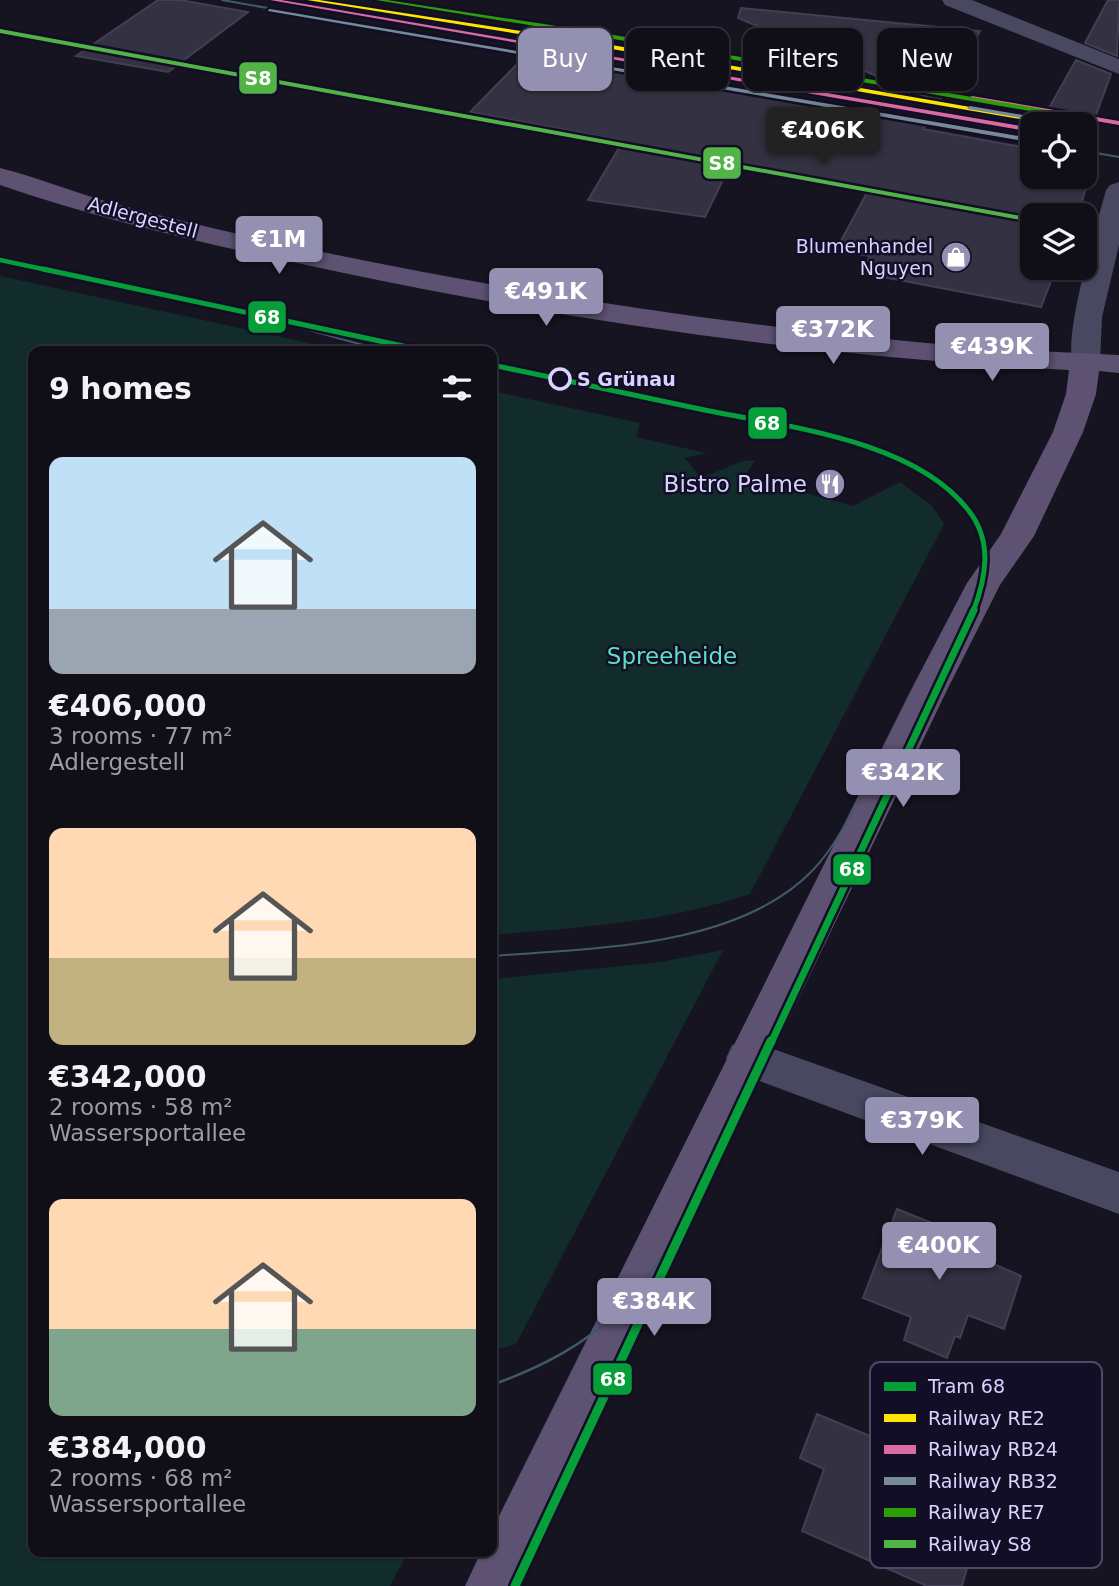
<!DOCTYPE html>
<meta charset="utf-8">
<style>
:root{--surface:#100f18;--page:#1e1d25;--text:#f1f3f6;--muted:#9c9ca2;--line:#302f37;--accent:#9490b1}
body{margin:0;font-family:"DejaVu Sans",sans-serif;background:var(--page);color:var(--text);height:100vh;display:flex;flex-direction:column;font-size:26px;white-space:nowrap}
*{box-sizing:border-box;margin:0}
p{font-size:23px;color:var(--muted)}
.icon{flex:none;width:38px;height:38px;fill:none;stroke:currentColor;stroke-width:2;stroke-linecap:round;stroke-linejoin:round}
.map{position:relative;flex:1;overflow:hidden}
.panel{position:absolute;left:28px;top:346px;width:469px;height:1211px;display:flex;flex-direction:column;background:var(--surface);border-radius:14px;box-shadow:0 2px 5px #0004,0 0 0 2px var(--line)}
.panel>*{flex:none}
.guide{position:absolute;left:518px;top:28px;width:495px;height:63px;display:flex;gap:14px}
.tools{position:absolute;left:1020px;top:112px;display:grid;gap:14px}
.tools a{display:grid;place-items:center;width:77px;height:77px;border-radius:14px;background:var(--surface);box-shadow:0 2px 5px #0004,0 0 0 2px var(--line);font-size:35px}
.price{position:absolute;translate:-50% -60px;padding:0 16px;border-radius:7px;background:var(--accent);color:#fff;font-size:23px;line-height:46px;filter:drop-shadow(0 2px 4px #0008)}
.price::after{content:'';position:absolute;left:50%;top:42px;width:21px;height:16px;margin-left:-10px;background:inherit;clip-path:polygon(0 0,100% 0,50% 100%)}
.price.on{background:#222;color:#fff}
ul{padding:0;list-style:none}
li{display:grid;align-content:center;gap:14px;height:371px;padding:0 21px}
li span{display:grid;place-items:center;height:217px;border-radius:14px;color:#555}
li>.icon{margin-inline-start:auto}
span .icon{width:126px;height:126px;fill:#fffc;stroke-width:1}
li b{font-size:30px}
h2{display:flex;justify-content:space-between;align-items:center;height:84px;padding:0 21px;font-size:30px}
.pill{padding:0 24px;border-radius:14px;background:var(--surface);box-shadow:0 2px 5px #0004,0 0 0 2px var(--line);font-size:24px;line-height:63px}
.pill.on{background:var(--accent);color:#fff}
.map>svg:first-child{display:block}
</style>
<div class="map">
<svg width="1119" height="1586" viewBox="0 0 1119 1586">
<rect width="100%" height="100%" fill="#161420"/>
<g fill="#122c2c">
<polygon points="0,276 350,352 33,352 33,1552 408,1552 390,1586 0,1586"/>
<path d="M492,391l148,32 -4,14 70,16 -21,5 16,20 42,-17 12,-1 -10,16 108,30 47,-24 32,24 12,18 -194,370c-88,29 -167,33 -258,41z"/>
<polygon points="723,950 516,1344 492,1351 492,979 660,962"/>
</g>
<g fill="#343242" stroke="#433e54" stroke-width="2">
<polygon points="158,0 180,0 248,12 168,72 76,56"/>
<polygon points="1108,0 1119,0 1117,56 1085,43"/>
<polygon points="741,8 980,31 939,102 738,18"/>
<polygon points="526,55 926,125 923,129 1028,148 1032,139 1032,177 1085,177 1085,124 1040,124 1076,60 1111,74 1085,145 1098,147 1078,215 1032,215 1032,268 1056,268 1041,307 862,273 870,256 836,250 870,187 732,161 705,217 588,200 623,141 470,112"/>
<polygon points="897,1209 992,1247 987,1261 1021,1276 1004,1329 968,1315 960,1338 955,1336 947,1358 904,1340 911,1317 863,1298"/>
<polygon points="817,1414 990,1486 962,1586 927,1586 802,1531 824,1469 800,1458"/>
</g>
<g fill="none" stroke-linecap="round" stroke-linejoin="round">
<g fill="#494861" fill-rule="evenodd">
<polygon points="942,0 972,0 1119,59 1119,74 945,5"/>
<path d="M1119,182v63l-17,72 -2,45 -5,6 -10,3 -10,-3c-16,-22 23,-147 31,-178l4,-5z"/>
<polygon points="748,1040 1119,1172 1119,1214 732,1071 726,1058 732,1045"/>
</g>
<path fill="#5d5272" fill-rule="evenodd" d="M0,168c40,10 80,27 120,37 85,23 171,41 257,58 196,39 395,67 594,84 49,4 99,5 148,8v18l-20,-2 -3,23 -13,38 -49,104 -34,49 -52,103 -178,370 -248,528h-57l16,-34h11v-22l420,-842 55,-105 34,-49 52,-102 13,-38 3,-24c-245,-12 -491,-48 -730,-98 -114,-24 -229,-49 -339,-87z"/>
<g stroke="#42596a" stroke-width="2">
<polyline points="222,0 1032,142"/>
<polyline points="1085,151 1119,157"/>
<polyline points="231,309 389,352"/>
<path d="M492,956c102,-8 246,-8 321,-86 20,-21 33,-47 47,-71"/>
</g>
<path stroke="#42596a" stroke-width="2.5" d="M492,1385c111,-40 149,-87 205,-188"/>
<g stroke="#120e26" stroke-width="5">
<polygon id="rail-1" points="307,0 319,0 600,43 1057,122 1060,124 1049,124 600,47"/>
</g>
<g stroke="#120e26" stroke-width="5">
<g id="rail-2">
<polygon points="270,0 281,0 1032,128 1032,132"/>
<polygon points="972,96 1119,121 1119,125 970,99 970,97"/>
</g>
</g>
<g stroke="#120e26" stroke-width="5">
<g id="rail-3">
<polygon points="270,9 1030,138 1032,140 1030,142 268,11 268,10"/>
<polygon points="970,106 1064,122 1067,124 1056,124 968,109 967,108"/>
</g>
</g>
<g stroke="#120e26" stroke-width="5">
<polygon id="rail-4" points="376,0 387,0 602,33 1059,112 1062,114 1059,116 602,37"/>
</g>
<g stroke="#120e26" stroke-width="5">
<polygon id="rail-5" points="0,29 1032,218 1032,222 0,33"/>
</g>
<use href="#rail-1" fill="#ffe600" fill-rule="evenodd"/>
<use href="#rail-2" fill="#da6ba2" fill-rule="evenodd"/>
<use href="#rail-3" fill="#778a97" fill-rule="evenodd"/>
<use href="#rail-4" fill="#2c9e06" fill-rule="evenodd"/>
<use href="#rail-5" fill="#52b447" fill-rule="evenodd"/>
<g stroke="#120e26" stroke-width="8">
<polyline id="tram-1-far3" points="0,260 52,271"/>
</g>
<g stroke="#120e26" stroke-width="10">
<g id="tram-1-far2">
<polyline points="43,269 431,352"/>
<path d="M492,365c68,14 136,29 203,43 84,18 219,30 274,103 24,31 17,67 4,101"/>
</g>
</g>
<g stroke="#120e26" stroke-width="12">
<polyline id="tram-1-far1" points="771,1043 974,610"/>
</g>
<g stroke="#120e26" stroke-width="14">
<polyline id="tram-1" points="515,1586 771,1041"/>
</g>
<use href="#tram-1-far3" stroke="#069e39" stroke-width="4.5"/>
<use href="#tram-1-far2" stroke="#069e39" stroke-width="5"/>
<use href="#tram-1-far1" stroke="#069e39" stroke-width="7"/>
<use href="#tram-1" stroke="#069e39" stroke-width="9"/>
</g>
<defs>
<g id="shop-disc" transform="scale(1.575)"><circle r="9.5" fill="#9490b1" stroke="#120e26"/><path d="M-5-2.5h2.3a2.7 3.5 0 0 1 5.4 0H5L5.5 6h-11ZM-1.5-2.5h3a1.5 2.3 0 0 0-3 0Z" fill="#fff"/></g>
<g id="restaurant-disc" transform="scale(1.575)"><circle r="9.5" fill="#9490b1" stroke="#120e26"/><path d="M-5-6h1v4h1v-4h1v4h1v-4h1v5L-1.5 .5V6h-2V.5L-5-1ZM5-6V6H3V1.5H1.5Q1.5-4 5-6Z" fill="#fff"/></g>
</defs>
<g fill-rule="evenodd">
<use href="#shop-disc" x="956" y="257"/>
<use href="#restaurant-disc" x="830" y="484"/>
</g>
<circle fill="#120e26" stroke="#d8d3ff" stroke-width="3.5" cx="560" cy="379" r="10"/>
<g text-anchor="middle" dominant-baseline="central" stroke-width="5" stroke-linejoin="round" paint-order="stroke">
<g font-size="19" fill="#d8d3ff" stroke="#120e26">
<text transform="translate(143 217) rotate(15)">Adlergestell</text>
</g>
<g font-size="19" fill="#d8d3ff" stroke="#120e26" text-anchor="end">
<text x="933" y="246">Blumenhandel<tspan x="933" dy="22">Nguyen</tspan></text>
</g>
<g font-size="19" font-weight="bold" fill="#d8d3ff" stroke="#120e26" text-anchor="start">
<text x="577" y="379">S Grünau</text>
</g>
<g font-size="23" fill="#d8d3ff" stroke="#120e26" text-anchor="end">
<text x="807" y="484">Bistro Palme</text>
</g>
<g font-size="23" fill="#5ce2bf" stroke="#120e26">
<text x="672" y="656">Spreeheide</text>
</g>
</g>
<rect x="870" y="1362" width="232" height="206" rx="10" fill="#120e26" stroke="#4d4967" stroke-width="2"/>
<rect x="884" y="1382" width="32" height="9" fill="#069e39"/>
<rect x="884" y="1414" width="32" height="8" fill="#ffe600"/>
<rect x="884" y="1445" width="32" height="9" fill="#da6ba2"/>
<rect x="884" y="1477" width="32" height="8" fill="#778a97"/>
<rect x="884" y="1508" width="32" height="9" fill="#2c9e06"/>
<rect x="884" y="1540" width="32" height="8" fill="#52b447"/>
<g font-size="19" fill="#d8d3ff">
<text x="928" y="1393">Tram 68</text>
<text x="928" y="1425">Railway RE2</text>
<text x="928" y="1456">Railway RB24</text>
<text x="928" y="1488">Railway RB32</text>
<text x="928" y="1519">Railway RE7</text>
<text x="928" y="1551">Railway S8</text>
</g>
<g stroke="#120e26" stroke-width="2.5">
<rect x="238" y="61" width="40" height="34" rx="7" fill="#52b447"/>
<rect x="702" y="146" width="40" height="34" rx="7" fill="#52b447"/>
<rect x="247" y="300" width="40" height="34" rx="7" fill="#069e39"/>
<rect x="747" y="406" width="41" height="34" rx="7" fill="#069e39"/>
<rect x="832" y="853" width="40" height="33" rx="7" fill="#069e39"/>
<rect x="592" y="1362" width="41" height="34" rx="7" fill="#069e39"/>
</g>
<g font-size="19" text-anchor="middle" font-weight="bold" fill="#fff">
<text x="258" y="85">S8</text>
<text x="722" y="170">S8</text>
<text x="267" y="324">68</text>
<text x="767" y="430">68</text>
<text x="852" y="876">68</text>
<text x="613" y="1386">68</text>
</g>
</svg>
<div class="tools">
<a><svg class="icon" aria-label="locate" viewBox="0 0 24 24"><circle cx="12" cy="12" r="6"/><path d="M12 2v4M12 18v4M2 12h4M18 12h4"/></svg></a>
<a><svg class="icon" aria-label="layers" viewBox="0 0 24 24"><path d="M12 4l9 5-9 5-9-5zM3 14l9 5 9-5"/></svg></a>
</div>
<b class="price on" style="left:823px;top:167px">€406K</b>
<b class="price" style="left:279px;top:276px">€1M</b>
<b class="price" style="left:546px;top:328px">€491K</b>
<b class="price" style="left:833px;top:366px">€372K</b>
<b class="price" style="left:992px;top:383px">€439K</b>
<b class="price" style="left:903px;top:809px">€342K</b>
<b class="price" style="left:922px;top:1157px">€379K</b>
<b class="price" style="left:939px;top:1282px">€400K</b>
<b class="price" style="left:654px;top:1338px">€384K</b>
<div class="guide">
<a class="pill on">Buy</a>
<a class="pill">Rent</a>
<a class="pill">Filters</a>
<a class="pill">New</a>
</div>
<section class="panel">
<h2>9 homes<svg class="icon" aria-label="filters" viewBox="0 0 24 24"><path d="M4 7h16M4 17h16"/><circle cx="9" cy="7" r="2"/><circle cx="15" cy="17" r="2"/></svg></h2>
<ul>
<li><span style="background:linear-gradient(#bfe0f5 70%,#9aa5b1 0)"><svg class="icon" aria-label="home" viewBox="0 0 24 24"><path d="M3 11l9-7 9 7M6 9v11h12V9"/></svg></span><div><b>€406,000</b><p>3 rooms · 77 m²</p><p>Adlergestell</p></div></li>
<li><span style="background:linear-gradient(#ffd9b3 60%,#c2b280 0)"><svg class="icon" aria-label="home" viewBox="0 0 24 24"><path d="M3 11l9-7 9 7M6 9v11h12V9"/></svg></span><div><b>€342,000</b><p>2 rooms · 58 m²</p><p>Wassersportallee</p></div></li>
<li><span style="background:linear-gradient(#ffd9b3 60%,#7fa58c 0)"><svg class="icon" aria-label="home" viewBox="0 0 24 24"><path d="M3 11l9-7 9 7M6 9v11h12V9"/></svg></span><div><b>€384,000</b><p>2 rooms · 68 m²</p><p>Wassersportallee</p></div></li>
</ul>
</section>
</div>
